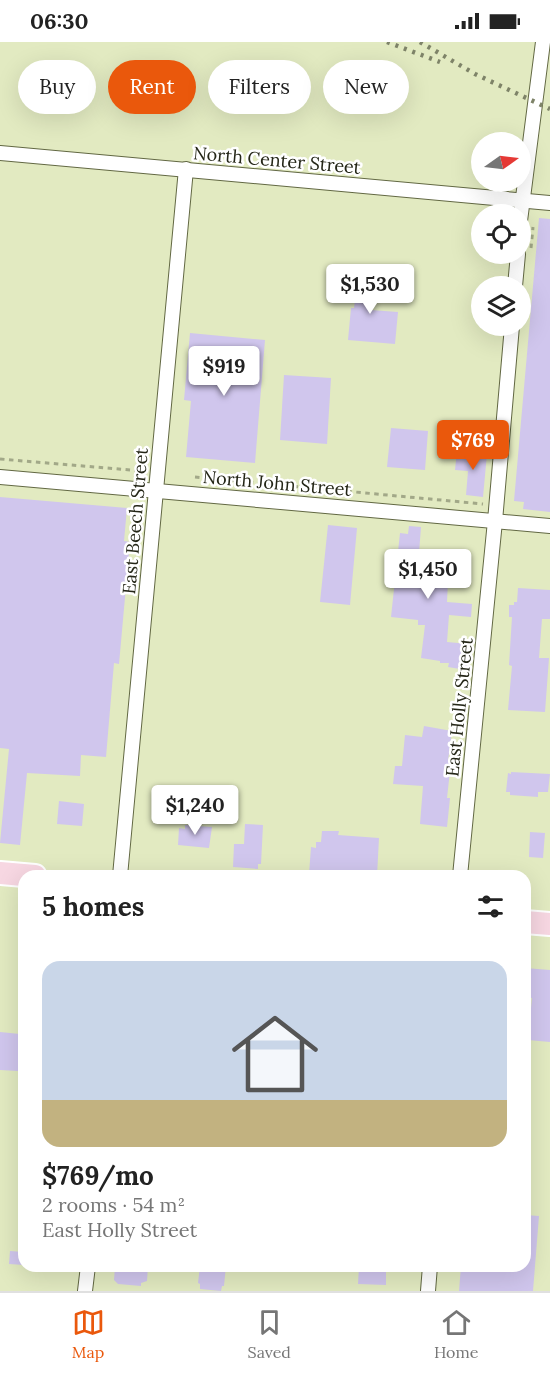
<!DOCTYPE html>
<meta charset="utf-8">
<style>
:root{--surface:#fff;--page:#f2f2f2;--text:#222;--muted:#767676;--line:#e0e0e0;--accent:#ea580c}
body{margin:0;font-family:Lora,serif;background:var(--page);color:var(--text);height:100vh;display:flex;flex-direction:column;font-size:22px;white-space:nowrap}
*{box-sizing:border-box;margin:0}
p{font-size:20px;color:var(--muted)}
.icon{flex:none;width:33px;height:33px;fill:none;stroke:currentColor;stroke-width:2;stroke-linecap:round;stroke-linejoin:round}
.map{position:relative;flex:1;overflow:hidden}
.sheet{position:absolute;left:18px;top:828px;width:513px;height:402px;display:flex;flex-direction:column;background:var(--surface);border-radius:18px;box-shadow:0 6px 24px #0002}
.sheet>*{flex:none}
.hud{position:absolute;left:18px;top:18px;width:514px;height:54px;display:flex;gap:12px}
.needle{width:39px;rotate:76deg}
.tools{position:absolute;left:471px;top:90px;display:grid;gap:12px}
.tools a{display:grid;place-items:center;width:60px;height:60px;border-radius:50%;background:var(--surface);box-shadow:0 6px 24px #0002;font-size:30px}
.price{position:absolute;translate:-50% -51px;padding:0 14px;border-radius:6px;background:#fff;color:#222;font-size:20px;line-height:39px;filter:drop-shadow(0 2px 3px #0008)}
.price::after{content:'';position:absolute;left:50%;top:36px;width:18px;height:14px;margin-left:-9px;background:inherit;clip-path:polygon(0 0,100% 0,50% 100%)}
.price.active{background:var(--accent);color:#fff}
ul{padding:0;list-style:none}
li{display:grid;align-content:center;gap:12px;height:318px;padding:0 24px}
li+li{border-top:2px solid var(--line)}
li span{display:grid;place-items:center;height:186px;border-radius:18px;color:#555}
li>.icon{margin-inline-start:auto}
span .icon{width:108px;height:108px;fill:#fffc;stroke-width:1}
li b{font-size:26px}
h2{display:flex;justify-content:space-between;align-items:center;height:72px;padding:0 24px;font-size:26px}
.chip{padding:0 21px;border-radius:27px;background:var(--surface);box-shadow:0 6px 24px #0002;font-size:21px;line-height:54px}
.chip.active{background:var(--accent);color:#fff}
.status{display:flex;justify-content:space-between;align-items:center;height:42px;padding:0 30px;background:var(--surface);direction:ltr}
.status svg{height:16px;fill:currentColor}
.tab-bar{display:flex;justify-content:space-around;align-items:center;height:84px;border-top:2px solid var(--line);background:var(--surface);font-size:16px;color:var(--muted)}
.tab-bar a{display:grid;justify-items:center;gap:3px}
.tab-bar .active{color:var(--accent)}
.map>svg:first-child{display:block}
</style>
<div class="status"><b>06:30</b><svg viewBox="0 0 49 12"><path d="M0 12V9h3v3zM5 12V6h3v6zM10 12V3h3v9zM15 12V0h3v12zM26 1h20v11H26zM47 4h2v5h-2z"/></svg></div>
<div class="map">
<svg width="550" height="1249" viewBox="0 0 550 1249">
<rect width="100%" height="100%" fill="#e2eac1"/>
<g fill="#d0c6ed">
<polygon points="539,176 550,177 550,470 523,467 524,460 514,459"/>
<polygon points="351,226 366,228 364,242 375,244 371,268 398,270 395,302 348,298 351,266 354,266 357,243 349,242"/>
<polygon points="190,291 265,298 255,421 186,415 191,359 184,358"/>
<polygon points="284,333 331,336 327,402 280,398"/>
<polygon points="391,386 428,389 425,428 387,425"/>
<polygon points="457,409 487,412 483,455 466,453 468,429 455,428"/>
<polygon points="0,455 127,466 124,499 130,500 119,622 114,621 106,715 81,713 80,734 27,731 20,803 0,801 9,707 0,706"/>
<polygon points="328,483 357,486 350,563 320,560"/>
<polygon points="409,484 421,485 419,511 447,512 447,517 449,517 447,560 472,562 471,575 449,573 447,600 469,602 466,628 448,625 449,621 440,621 440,619 421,616 425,583 418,583 418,578 391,575 400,491 408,492"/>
<polygon points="518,546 550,548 550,577 542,577 539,616 549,616 545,670 508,668 512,624 509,623 512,575 509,575 509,563 514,563 514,560 517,560"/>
<polygon points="424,684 452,689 448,719 451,720 447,756 450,756 447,785 420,782 423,744 393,742 395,724 402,724 405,693 422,695"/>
<polygon points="511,730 550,732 548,750 538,750 538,755 510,753 510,750 506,750 508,731 511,732"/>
<polygon points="59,759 84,762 82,784 57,782"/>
<polygon points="245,782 263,783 261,822 258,822 258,827 233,825 234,802 244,802"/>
<polygon points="185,783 212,785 209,806 178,803 179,786 185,787"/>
<polygon points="322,789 339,789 338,793 379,796 377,834 309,832 311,805 316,806 316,800 321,800"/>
<polygon points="530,790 545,791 543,816 529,815"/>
<polygon points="525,926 550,928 550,1000 528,998 532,956 525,955"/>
<polygon points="0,990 20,992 18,1029 0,1028"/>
<polygon points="525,1173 539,1174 533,1249 459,1249 461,1224 525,1224"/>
<polygon points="10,1209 24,1210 24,1223 9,1222"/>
<polygon points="115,1224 148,1224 147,1239 141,1241 141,1244 118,1242 114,1238"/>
<polygon points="200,1224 226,1224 224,1244 222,1244 221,1249 200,1247 200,1242 198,1241"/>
<polygon points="359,1224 386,1224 386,1243 358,1242"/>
</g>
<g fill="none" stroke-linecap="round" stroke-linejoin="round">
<g stroke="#626843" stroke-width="16">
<g id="minor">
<polyline points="0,111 550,161"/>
<polyline points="520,179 543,0"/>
<polyline points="515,244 518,212"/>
<polyline points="0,435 550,484"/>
<polyline points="120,834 186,127"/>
<polyline points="460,834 495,479 512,284"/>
<polyline points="85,1249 88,1224"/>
<polyline points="428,1249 430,1224"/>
</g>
</g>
<g stroke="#fff" stroke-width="26">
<g id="primary">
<polyline points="0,831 35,834"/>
<polyline points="525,880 550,882"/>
</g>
</g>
<g stroke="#a2a888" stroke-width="3" stroke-dasharray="4.5 4.5" stroke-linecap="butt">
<polyline points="531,206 533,185"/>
<polyline points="525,277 527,251"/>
<polyline points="0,417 143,429"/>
<polyline points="195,435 483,462"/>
</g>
<use href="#minor" stroke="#fff" stroke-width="14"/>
<use href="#primary" stroke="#f7d7e2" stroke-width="22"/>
<g stroke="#7e8368" stroke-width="4.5" stroke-dasharray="3 6" stroke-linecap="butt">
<polyline points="387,0 440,20"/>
<polyline points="420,0 475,32 550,67"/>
</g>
</g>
<g text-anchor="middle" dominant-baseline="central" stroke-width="5" stroke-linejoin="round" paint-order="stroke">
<g font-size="18" fill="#242617" stroke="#fff">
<text transform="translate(277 118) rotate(5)">North Center Street</text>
<text transform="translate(277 441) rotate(5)">North John Street</text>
<text transform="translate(135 479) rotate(-85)">East Beech Street</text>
<text transform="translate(459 665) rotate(-84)">East Holly Street</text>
</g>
</g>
</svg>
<div class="tools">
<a><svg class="needle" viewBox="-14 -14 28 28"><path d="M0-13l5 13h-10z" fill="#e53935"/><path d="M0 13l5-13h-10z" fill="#767676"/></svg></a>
<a><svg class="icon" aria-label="locate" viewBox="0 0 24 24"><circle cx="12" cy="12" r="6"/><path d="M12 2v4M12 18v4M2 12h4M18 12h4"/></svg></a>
<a><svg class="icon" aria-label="layers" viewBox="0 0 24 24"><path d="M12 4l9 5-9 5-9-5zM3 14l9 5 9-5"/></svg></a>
</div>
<b class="price" style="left:370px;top:273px">$1,530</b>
<b class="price" style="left:224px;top:355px">$919</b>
<b class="price active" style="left:473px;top:429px">$769</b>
<b class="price" style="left:428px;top:558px">$1,450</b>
<b class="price" style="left:195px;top:794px">$1,240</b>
<div class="hud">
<a class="chip">Buy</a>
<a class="chip active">Rent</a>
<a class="chip">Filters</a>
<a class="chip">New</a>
</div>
<section class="sheet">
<h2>5 homes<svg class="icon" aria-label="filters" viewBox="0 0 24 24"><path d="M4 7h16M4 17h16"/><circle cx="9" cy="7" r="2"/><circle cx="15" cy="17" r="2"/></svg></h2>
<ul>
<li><span style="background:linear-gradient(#c9d6e8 75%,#c2b280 0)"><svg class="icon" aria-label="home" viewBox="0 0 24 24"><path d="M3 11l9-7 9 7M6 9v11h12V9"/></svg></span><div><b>$769/mo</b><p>2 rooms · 54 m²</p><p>East Holly Street</p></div></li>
</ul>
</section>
</div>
<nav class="tab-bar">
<a class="active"><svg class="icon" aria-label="map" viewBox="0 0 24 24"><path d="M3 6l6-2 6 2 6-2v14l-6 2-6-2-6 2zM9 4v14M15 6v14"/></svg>Map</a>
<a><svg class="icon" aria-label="saved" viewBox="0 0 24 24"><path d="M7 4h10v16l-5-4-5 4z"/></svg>Saved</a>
<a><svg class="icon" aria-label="home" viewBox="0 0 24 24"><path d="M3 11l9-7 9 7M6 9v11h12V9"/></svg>Home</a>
</nav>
